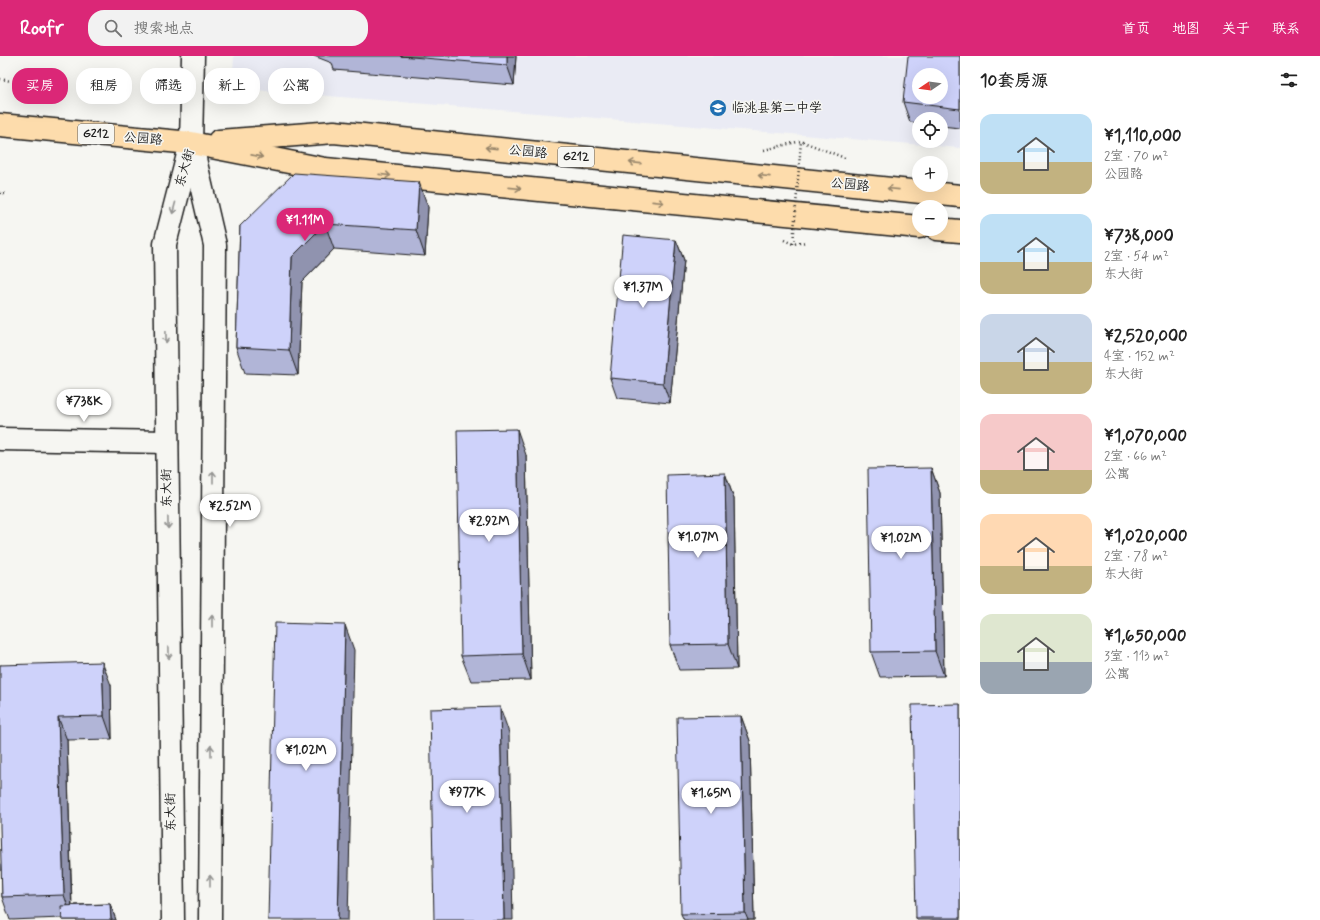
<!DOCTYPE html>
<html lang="zh">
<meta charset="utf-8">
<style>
:root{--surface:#fff;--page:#f2f2f2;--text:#222;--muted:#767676;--accent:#db2777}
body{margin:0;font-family:Mynerve,"LXGW WenKai TC",sans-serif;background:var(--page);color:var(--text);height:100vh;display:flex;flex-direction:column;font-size:15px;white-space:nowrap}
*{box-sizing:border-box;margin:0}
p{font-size:13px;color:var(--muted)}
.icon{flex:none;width:22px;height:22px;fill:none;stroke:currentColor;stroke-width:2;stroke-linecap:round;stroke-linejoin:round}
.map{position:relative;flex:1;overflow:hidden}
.side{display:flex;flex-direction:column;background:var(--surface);width:360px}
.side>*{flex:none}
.top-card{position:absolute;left:12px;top:12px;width:380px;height:36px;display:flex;gap:8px}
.needle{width:26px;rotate:257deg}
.controls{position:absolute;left:912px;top:12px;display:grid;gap:8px}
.controls a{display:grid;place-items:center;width:36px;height:36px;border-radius:50%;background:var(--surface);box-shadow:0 4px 16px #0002;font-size:20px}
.price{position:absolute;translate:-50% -34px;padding:0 9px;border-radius:14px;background:#fff;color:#222;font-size:13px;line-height:26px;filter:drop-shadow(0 1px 2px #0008)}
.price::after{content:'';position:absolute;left:50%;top:24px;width:12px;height:9px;margin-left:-6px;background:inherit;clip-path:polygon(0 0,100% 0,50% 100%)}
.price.active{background:var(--accent);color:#fff}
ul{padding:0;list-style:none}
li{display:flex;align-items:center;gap:12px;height:100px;padding:0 20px}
li span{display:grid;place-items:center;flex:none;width:112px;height:80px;border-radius:12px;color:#555}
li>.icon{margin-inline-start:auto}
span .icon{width:48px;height:48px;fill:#fffc;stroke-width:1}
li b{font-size:17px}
h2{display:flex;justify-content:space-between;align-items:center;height:48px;padding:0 20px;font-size:17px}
.pill{padding:0 14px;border-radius:16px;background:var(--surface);box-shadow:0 4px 16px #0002;font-size:14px;line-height:36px}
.pill.active{background:var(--accent);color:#fff}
header{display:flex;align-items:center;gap:24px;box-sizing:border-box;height:56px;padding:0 20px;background:var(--accent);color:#fff}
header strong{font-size:19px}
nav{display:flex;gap:22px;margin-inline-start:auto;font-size:14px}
.search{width:280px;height:36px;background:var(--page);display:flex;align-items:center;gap:10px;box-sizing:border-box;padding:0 14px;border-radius:16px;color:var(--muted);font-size:15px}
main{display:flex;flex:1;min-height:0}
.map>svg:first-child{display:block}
</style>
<header>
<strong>Roofr</strong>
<div class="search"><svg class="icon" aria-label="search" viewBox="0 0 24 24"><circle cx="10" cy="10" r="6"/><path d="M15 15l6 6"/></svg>搜索地点</div>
<nav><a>首页</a><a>地图</a><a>关于</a><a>联系</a></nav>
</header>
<main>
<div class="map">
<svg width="960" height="864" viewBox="0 0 960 864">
<rect width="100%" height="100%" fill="#f6f6f2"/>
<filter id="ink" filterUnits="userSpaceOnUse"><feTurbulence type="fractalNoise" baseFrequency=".025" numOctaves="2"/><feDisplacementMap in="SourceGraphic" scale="8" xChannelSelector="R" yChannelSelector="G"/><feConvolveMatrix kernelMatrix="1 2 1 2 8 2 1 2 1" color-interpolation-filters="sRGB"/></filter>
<g filter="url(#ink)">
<path fill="#eaebf4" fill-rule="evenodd" d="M234,0h726v92l-728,-60zM919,19h22v22h-22zM919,63h22v22h-22z"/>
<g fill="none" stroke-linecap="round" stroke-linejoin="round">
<g stroke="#1c1c1c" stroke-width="25">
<g id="minor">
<polyline points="191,87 193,0"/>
<polyline points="0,383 167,386"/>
</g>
</g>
<g stroke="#1c1c1c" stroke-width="25">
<g id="secondary">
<polyline points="192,90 215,189 210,864"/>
<polyline points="173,864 165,188 191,87"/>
</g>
</g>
<g stroke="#1c1c1c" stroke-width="25">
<g id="trunk">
<polyline points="0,69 191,87 325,113 919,171"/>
<polyline points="219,85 334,76 960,140"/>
<polyline points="937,173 960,175"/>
</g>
</g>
<g stroke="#1c1c1c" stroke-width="2.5" stroke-dasharray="1 3" stroke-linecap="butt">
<polyline points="0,23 11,25"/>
<polyline points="764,94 801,85 845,102"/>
<polyline points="0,137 5,138"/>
<polyline points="784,184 793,188 807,186"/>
</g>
<use href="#minor" stroke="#f6f6f2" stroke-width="22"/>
<use href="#secondary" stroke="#f6f6f2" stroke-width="22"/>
<use href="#trunk" stroke="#fddcac" stroke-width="22"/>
<polyline stroke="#1c1c1c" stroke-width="2.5" stroke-dasharray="1 3" stroke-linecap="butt" points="793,188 801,85"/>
</g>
<g fill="#b1b5d7" stroke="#1c1c1c">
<polygon points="314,0 516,0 514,29 334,14 332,7"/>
<polygon points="960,0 960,72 941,70 941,63 919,63 919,67 910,66 903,46"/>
<polygon points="428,151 425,200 334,193 302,226 298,319 245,317 236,291 240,170"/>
<polygon points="676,184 684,204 670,347 617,342 610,322"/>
<polygon points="526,399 531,624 471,625 461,600"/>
<polygon points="931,412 940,437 944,620 880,621 871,596"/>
<polygon points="725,417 734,443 737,613 679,614 670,589"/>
<polygon points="0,609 111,629 112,683 67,684 72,849 110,848 116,864 62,864 62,862 10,864 2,841"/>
<polygon points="960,648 960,864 917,864 916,862"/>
<polygon points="741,660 750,685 754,864 684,864 681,858"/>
</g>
<g fill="#9093af" stroke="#1c1c1c">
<polygon points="507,0 516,0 514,29 507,9"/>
<polygon points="419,126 428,151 425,200 416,174"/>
<polygon points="325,168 334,193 302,226 298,319 289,294 292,201"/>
<polygon points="676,184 684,204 670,347 663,327"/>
<polygon points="517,373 526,399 531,624 522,598"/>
<polygon points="931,412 940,437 944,620 935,595"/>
<polygon points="725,417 734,443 737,613 728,588"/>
<polygon points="345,569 354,594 348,864 338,864"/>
<polygon points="102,606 111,629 112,683 104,660"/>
<polygon points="500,651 509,677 513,864 504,864"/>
<polygon points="741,660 750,685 754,864 748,864 745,857"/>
<polygon points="58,661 67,684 72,862 64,839"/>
<polygon points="110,848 116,864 111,864"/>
</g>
<g fill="#ced2fa" stroke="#1c1c1c" fill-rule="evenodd">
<polygon points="400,0 507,0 507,9"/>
<path d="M908,0h52v53l-57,-7zM919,19h22v22h-22z"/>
<polygon points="294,117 419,126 416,174 325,168 292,201 289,294 236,291 240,170"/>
<polygon points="623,179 676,184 663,327 610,322"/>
<polygon points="517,373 522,598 461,600 457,374"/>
<polygon points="931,412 935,595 871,596 868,413"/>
<polygon points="725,417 728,588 670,589 667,419"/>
<polygon points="275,567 345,569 338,864 268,864"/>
<polygon points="102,606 104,660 58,661 64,839 2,841 0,771 0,609"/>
<polygon points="960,648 960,862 916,862 912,649"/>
<polygon points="500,651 504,864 434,864 430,653"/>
<polygon points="741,660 745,857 681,858 677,661"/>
<polygon points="110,848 111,864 62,864 61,850"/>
</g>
<defs><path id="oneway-shaft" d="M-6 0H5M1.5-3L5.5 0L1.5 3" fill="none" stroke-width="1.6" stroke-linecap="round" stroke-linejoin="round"/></defs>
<g stroke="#98866b">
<use href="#oneway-shaft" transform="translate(491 92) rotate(-174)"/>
<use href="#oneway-shaft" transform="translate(257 100) rotate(11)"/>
<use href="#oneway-shaft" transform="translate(635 107) rotate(-174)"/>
<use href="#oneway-shaft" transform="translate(385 119) rotate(6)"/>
<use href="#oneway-shaft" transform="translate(764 120) rotate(-174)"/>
<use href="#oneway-shaft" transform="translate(515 132) rotate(6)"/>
<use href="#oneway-shaft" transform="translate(893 133) rotate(-174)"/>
<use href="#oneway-shaft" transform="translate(658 146) rotate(6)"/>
</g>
<g stroke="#949492">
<use href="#oneway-shaft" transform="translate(174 152) rotate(105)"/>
<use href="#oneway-shaft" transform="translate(166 281) rotate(89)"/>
<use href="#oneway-shaft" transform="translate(213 421) rotate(-90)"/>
<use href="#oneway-shaft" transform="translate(168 467) rotate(89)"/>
<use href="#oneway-shaft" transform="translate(212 565) rotate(-90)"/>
<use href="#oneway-shaft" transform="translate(169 597) rotate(89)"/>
<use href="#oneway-shaft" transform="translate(211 695) rotate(-90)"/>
<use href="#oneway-shaft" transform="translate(210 825) rotate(-90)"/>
</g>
</g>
<defs>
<g id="school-disc" transform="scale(0.9)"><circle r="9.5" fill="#1f6fb2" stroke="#f6f6f2"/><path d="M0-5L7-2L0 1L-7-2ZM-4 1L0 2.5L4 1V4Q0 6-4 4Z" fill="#fff"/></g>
</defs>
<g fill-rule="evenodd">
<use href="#school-disc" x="718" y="52"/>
</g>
<g text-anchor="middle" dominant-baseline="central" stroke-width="3" stroke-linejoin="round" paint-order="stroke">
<g fill="#f6f6f2" stroke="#5d5d5c" stroke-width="1">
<rect x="78" y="68" width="36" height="20" rx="3"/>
<rect x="558" y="91" width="36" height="20" rx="3"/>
</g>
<g font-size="12" font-weight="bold" fill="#1c1c1c">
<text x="96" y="78">G212</text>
<text x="576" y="101">G212</text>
</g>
<g font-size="13" fill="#1c1c1c" stroke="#f6f6f2" text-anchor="start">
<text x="731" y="52">临洮县第二中学</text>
</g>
<g font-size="13" fill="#1c1c1c" stroke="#f6f6f2">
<text transform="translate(143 83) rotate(5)">公园路</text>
<text transform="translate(528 96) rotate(6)">公园路</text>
<text transform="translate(185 112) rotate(-74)">东大街</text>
<text transform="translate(850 129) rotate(6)">公园路</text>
<text transform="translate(167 432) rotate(-91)">东大街</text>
<text transform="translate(171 756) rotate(-91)">东大街</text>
</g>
</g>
</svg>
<div class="controls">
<a><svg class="needle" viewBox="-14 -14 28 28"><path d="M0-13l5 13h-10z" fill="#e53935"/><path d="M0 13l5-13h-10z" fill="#767676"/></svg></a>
<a><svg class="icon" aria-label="locate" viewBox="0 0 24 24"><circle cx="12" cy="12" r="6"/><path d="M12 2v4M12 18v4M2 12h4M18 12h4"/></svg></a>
<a>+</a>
<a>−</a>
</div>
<b class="price active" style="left:305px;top:186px">¥1.11M</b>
<b class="price" style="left:643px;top:253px">¥1.37M</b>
<b class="price" style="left:84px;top:367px">¥738K</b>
<b class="price" style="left:230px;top:472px">¥2.52M</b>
<b class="price" style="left:489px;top:487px">¥2.92M</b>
<b class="price" style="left:698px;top:503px">¥1.07M</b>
<b class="price" style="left:901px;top:504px">¥1.02M</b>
<b class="price" style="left:306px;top:716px">¥1.02M</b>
<b class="price" style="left:467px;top:758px">¥977K</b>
<b class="price" style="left:711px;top:759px">¥1.65M</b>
<div class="top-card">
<a class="pill active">买房</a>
<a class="pill">租房</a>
<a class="pill">筛选</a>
<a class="pill">新上</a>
<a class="pill">公寓</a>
</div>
</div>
<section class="side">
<h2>10套房源<svg class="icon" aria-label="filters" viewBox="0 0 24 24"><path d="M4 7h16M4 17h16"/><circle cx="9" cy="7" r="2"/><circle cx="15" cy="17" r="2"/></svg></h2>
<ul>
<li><span style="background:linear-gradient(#bfe0f5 60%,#c2b280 0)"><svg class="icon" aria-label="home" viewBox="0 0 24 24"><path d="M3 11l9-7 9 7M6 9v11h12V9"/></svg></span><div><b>¥1,110,000</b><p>2室 · 70 m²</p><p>公园路</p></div></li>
<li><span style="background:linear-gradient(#bfe0f5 60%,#c2b280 0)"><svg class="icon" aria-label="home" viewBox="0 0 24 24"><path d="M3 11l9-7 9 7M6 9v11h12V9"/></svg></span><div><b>¥738,000</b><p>2室 · 54 m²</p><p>东大街</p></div></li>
<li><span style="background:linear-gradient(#c9d6e8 60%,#c2b280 0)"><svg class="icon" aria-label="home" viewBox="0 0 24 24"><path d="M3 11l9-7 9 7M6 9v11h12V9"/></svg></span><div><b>¥2,520,000</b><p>4室 · 152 m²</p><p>东大街</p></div></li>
<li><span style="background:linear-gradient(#f6c9c9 70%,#c2b280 0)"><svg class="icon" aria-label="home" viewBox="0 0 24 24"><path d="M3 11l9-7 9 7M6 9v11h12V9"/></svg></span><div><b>¥1,070,000</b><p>2室 · 66 m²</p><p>公寓</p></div></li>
<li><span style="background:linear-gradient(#ffd9b3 65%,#c2b280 0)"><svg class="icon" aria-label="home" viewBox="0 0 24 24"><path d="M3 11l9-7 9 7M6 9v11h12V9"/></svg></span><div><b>¥1,020,000</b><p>2室 · 78 m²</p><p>东大街</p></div></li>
<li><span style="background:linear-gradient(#dfe7d0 60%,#9aa5b1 0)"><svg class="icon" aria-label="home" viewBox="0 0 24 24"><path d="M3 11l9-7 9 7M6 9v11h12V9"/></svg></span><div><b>¥1,650,000</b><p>3室 · 113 m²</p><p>公寓</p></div></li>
</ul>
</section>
</main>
